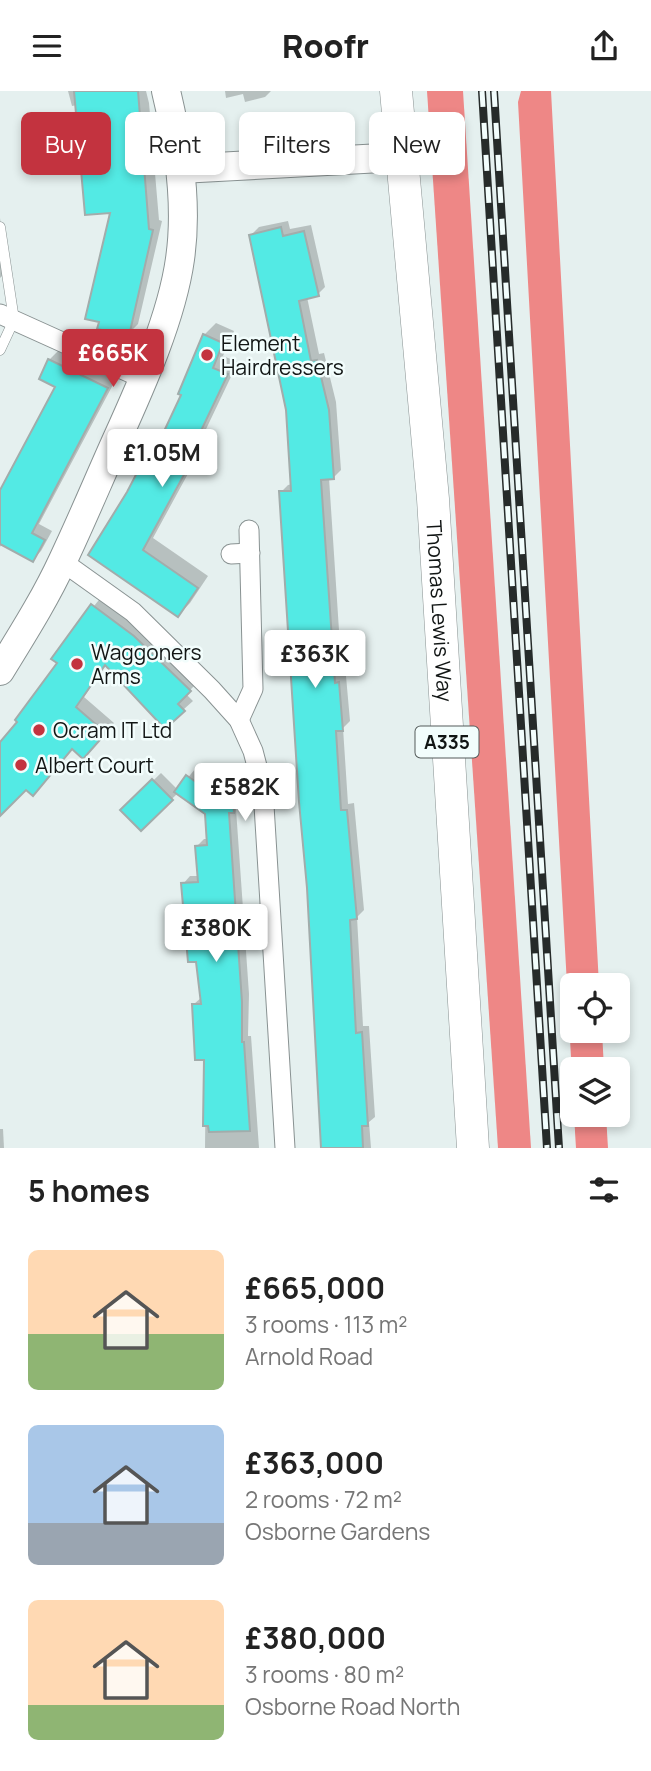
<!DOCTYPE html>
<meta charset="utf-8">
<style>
:root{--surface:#fff;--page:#f2f2f2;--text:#222;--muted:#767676;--accent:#c3333f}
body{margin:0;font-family:Manrope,sans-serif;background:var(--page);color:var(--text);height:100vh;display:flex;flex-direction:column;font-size:26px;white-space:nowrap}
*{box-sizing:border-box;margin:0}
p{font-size:23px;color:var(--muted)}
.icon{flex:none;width:38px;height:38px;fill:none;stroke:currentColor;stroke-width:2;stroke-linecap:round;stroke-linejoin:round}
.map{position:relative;height:1057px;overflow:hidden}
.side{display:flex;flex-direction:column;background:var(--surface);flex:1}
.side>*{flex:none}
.hud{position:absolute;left:21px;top:21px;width:609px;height:63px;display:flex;gap:14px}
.fabs{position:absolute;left:560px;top:882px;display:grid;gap:14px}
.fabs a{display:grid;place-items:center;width:70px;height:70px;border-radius:10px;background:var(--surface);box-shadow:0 4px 10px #0003;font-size:35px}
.price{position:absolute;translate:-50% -60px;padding:0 16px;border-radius:7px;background:#fff;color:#222;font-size:23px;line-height:46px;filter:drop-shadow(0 2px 4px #0008)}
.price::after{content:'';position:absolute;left:50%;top:42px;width:21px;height:16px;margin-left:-10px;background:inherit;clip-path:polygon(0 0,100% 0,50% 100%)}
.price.on{background:var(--accent);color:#fff}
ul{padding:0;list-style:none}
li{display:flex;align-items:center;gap:21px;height:175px;padding:0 28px}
li span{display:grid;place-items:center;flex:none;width:196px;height:140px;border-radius:10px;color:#555}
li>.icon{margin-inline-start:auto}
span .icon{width:84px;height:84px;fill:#fffc;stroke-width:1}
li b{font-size:30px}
h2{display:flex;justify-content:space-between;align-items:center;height:84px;padding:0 28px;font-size:30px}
.chip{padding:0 24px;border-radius:10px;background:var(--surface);box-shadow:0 4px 10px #0003;font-size:24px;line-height:63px}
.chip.on{background:var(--accent);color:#fff}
header{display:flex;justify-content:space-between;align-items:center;height:91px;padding:0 28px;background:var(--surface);font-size:32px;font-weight:800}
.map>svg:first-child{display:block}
</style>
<header><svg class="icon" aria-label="menu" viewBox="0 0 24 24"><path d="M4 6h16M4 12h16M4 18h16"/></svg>Roofr<svg class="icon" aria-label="share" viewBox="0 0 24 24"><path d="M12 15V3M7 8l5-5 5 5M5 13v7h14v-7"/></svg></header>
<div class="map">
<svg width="651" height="1057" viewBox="0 0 651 1057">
<rect width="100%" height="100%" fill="#e5f0ef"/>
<g fill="#ee8786">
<polygon points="427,0 463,0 531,1057 498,1057"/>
<polygon points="521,0 551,0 599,894 572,894 572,940 602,940 604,978 572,978 572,984 518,11"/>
<polygon points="574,1024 606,1024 608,1057 576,1057"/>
</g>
<g fill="#0003">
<polygon points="68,0 146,0 149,12 159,129 162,130 138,233 128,243 101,230 112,120 77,14 72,15"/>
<polygon points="225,0 271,0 265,6 245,11 243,3 226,7"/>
<polygon points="0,127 7,180 0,187"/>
<polygon points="288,130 290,138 311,134 325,196 318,203 307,206 319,263 324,262 336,311 341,379 333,387 329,387 342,585 346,585 350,630 343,637 348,713 354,712 364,819 357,826 363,935 369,935 375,1026 369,1031 371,1057 324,1057 281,401 288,394 293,393 288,318 251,144 259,136"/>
<polygon points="216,232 234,240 223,265 238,271 198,355 202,357 153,447 208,485 190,512 178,524 91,463 128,402 156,350 166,340 183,303 204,244"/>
<polygon points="58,260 116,288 39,433 52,440 41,460 32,469 2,452 0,456 0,403 57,295 49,269"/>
<polygon points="102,505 199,590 186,603 193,610 165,635 107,573 84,606 114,632 92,657 73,657 0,721 0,654 19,631 59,572 53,567"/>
<polygon points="195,678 214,691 239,689 241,713 236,718 249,903 248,945 251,945 259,1057 205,1057 206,968 194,913 202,906 183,793 190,785 199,785 197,755 204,748 208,748 207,722 178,702 141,738 123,719 161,682 178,699"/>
<polygon points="0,1038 3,1038 4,1057 0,1057"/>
</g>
<g fill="#53eae4" stroke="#a2acab" stroke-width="2">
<polygon points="74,0 138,0 149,138 153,139 129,245 97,238 99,231 85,228 110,122 85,124"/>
<polygon points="281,136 283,145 304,140 319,205 299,210 311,270 317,269 329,319 334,388 321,389 335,592 339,591 343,640 336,640 341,719 347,719 357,828 350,829 356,942 362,941 368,1035 362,1035 363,1057 321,1057 307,797 299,711 279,400 291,400 286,319 249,144"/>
<polygon points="203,243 223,252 213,277 228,283 188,367 192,369 143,459 198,497 178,526 88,464 127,401 154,349 159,351 181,304 178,303"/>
<polygon points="48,268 108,297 32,442 45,449 33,471 0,453 0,399 55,296 39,288"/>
<polygon points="91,513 134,545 191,600 178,613 185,620 165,638 105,574 76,616 106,642 83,668 72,658 33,705 26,699 0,725 0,651 17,631 15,629 57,572 51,568"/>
<polygon points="186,684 206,698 232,695 234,722 229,722 242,911 242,951 244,951 250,1040 209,1041 208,1035 203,1035 204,969 195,969 192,913 201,913 196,871 188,871 181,792 198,791 195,755 207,754 205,723 174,701"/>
<polygon points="152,688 173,709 141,740 120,719"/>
</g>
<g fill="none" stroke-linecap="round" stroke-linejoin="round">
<g stroke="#899292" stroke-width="11">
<polyline id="lane" points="0,136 14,229 0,259"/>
</g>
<g stroke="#899292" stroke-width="21">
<g id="street">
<polyline points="0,223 144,288"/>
<polyline points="231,463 250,462"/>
<polyline points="63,471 133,521 212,599 239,629 253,660 263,698 285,1057"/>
<polyline points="239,629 253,598 249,439"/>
</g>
</g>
<g stroke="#899292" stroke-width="30">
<g id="secondary">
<polyline points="180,78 400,66"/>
<path d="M0,580c22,-36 45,-72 63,-111 19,-40 36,-81 54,-121 24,-53 55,-122 63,-180 8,-55 -1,-114 -14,-168"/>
</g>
</g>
<g stroke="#899292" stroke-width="33">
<g id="primary">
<path id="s1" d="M396,0l37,408 40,649"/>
</g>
</g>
<use href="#lane" stroke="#fff" stroke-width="10"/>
<use href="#street" stroke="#fff" stroke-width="19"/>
<use href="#secondary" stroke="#fff" stroke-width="28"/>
<use href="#primary" stroke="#fff" stroke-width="32"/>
<g stroke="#262b2a" stroke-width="8">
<g id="rail">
<polyline points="482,0 547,1057"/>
<polyline points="494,0 559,1057"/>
</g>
</g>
<use href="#rail" stroke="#f2fdfc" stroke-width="5" stroke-dasharray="16" stroke-linecap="butt"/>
</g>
<g fill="#c3333f" stroke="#f2fdfc" stroke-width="2.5">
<circle cx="207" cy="264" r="7"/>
<circle cx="77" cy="573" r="7"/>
<circle cx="39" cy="639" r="7"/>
<circle cx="21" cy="674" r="7"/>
</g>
<g text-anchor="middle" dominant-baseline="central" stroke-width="5" stroke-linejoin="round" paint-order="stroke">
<rect fill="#f2fdfc" stroke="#545b5a" stroke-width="2" x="415.5" y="635.5" width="63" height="31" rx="5"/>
<g font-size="19" font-weight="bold" fill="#111514">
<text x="447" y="651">A335</text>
</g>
<g font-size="21" fill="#111514" stroke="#f2fdfc" text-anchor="start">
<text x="221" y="252">Element<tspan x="221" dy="24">Hairdressers</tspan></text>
<text x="91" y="561">Waggoners<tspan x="91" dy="24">Arms</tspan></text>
<text x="53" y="639">Ocram IT Ltd</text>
<text x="35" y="674">Albert Court</text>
</g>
<g font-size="21" fill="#111514" stroke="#f2fdfc">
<text stroke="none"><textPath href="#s1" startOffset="522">Thomas Lewis Way</textPath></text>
</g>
</g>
</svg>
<div class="fabs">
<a><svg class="icon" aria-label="locate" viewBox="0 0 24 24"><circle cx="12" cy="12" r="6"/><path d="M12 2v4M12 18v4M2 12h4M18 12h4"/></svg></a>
<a><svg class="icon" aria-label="layers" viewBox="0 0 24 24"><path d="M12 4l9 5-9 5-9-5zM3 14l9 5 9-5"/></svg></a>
</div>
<b class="price on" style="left:113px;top:298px">£665K</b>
<b class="price" style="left:162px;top:398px">£1.05M</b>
<b class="price" style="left:315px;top:599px">£363K</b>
<b class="price" style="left:245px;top:732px">£582K</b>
<b class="price" style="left:216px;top:873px">£380K</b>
<div class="hud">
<a class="chip on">Buy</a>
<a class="chip">Rent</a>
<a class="chip">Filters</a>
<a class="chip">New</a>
</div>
</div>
<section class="side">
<h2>5 homes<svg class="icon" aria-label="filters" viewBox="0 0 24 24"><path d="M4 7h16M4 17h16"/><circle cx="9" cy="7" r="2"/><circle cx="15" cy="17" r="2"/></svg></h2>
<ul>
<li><span style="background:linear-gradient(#ffd9b3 60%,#8fb573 0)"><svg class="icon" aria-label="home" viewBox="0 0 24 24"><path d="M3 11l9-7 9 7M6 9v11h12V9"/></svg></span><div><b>£665,000</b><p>3 rooms · 113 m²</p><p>Arnold Road</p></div></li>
<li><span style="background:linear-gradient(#a9c7e8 70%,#9aa5b1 0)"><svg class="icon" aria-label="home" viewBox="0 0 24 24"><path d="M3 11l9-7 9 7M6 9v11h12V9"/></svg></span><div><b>£363,000</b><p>2 rooms · 72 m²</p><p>Osborne Gardens</p></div></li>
<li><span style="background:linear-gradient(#ffd9b3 75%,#8fb573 0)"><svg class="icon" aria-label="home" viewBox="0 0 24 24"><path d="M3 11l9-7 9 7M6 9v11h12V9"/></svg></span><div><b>£380,000</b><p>3 rooms · 80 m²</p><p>Osborne Road North</p></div></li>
</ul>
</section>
